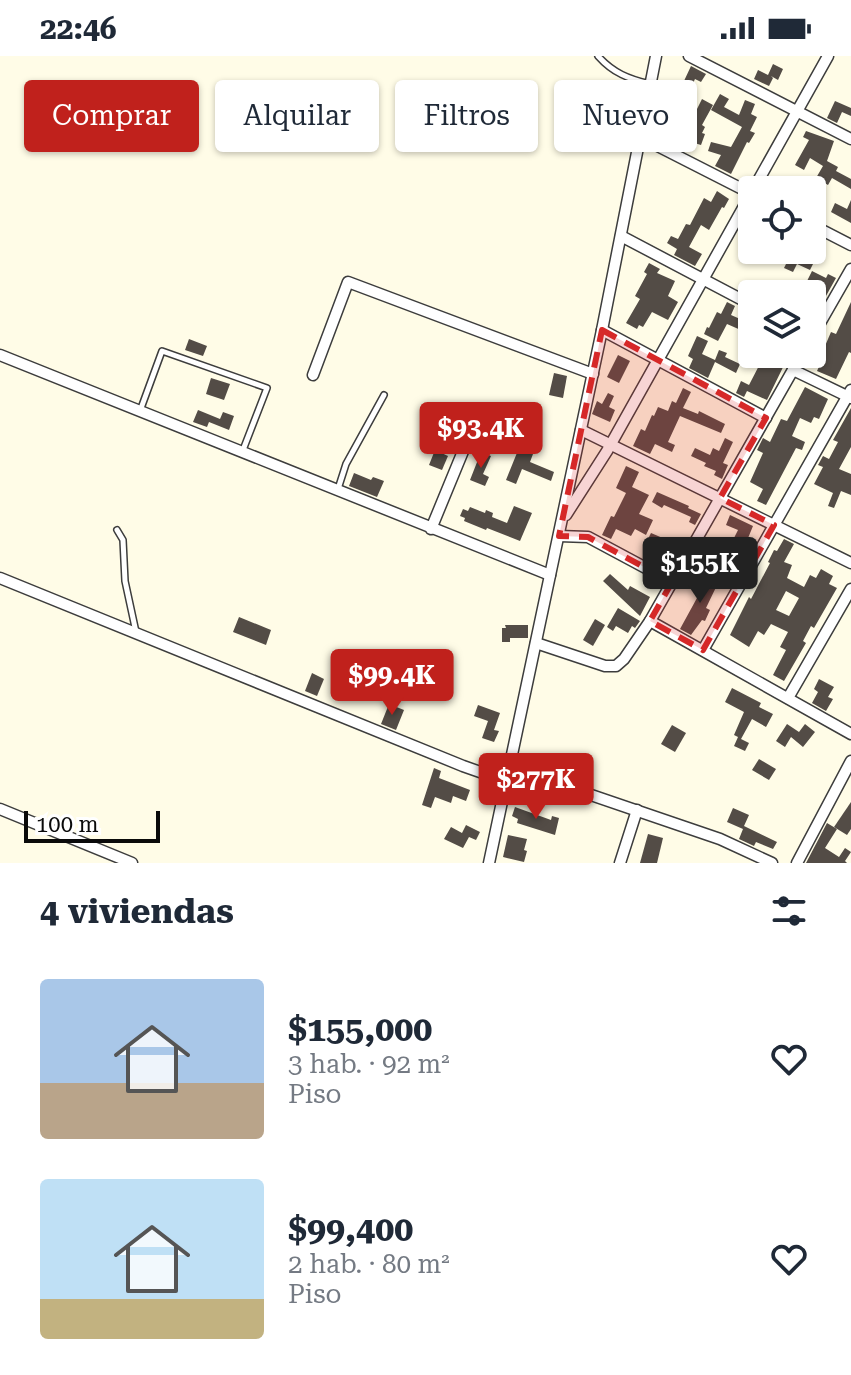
<!DOCTYPE html>
<html lang="es">
<meta charset="utf-8">
<style>
:root{--surface:#fff;--page:#f6f6f7;--text:#1f2937;--muted:#747a83;--accent:#c0211c}
body{margin:0;font-family:"Roboto Serif",serif;background:var(--page);color:var(--text);height:100vh;display:flex;flex-direction:column;font-size:30px;white-space:nowrap}
*{box-sizing:border-box;margin:0}
p{font-size:26px;color:var(--muted)}
.icon{flex:none;width:44px;height:44px;fill:none;stroke:currentColor;stroke-width:2;stroke-linecap:round;stroke-linejoin:round}
.map{position:relative;height:807px;overflow:hidden}
.sheet{display:flex;flex-direction:column;background:var(--surface);flex:1}
.sheet>*{flex:none}
.guide{position:absolute;left:24px;top:24px;width:804px;height:72px;display:flex;gap:16px}
.tools{position:absolute;left:738px;top:120px;display:grid;gap:16px}
.tools a{display:grid;place-items:center;width:88px;height:88px;border-radius:8px;background:var(--surface);box-shadow:0 2px 6px #0004;font-size:40px}
.scale{position:absolute;left:24px;bottom:20px;width:136px;box-sizing:border-box;padding-left:8px;border:4px solid #0a0a0a;border-top:0;font-size:22px;line-height:28px;white-space:nowrap;color:#0a0a0a;-webkit-text-stroke:6px #fff;paint-order:stroke}
.price{position:absolute;translate:-50% -68px;padding:0 18px;border-radius:8px;background:var(--accent);color:#fff;font-size:26px;line-height:52px;filter:drop-shadow(0 2px 4px #0008)}
.price::after{content:'';position:absolute;left:50%;top:48px;width:24px;height:18px;margin-left:-12px;background:inherit;clip-path:polygon(0 0,100% 0,50% 100%)}
.price.active{background:#222;color:#fff}
ul{padding:0;list-style:none}
li{display:flex;align-items:center;gap:24px;height:200px;padding:0 40px}
li span{display:grid;place-items:center;flex:none;width:224px;height:160px;border-radius:8px;color:#555}
li>.icon{margin-inline-start:auto}
span .icon{width:96px;height:96px;fill:#fffc;stroke-width:1}
li b{font-size:34px}
h2{display:flex;justify-content:space-between;align-items:center;height:96px;padding:0 40px;font-size:34px}
.chip{padding:0 28px;border-radius:8px;background:var(--surface);box-shadow:0 2px 6px #0004;font-size:28px;line-height:72px}
.chip.active{background:var(--accent);color:#fff}
.status{display:flex;justify-content:space-between;align-items:center;height:56px;padding:0 40px;background:var(--surface);direction:ltr}
.status svg{height:22px;fill:currentColor}
.map>svg:first-child{display:block}
</style>
<div class="status"><b>22:46</b><svg viewBox="0 0 49 12"><path d="M0 12V9h3v3zM5 12V6h3v6zM10 12V3h3v9zM15 12V0h3v12zM26 1h20v11H26zM47 4h2v5h-2z"/></svg></div>
<div class="map">
<svg width="851" height="807" viewBox="0 0 851 807">
<rect width="100%" height="100%" fill="#fffce7"/>
<g fill="#534c46" fill-rule="evenodd">
<polygon points="773,8 783,13 778,24 771,20 773,22 769,30 754,23 758,14 768,19"/>
<polygon points="691,10 706,18 701,26 695,23 688,38 677,33 681,24 684,25"/>
<polygon points="670,32 682,36 674,55 693,61 702,43 713,49 702,69 705,71 702,77 705,78 701,89 691,86 693,71 680,67 677,77 668,74 671,63 670,66 665,64 672,42 667,40"/>
<polygon points="720,38 729,43 724,51 739,59 745,44 755,48 751,58 757,61 750,75 755,77 749,87 747,86 731,118 715,110 721,99 708,95 711,86 731,91 742,71 711,54"/>
<polygon points="835,45 851,52 851,60 842,56 837,67 827,62"/>
<polygon points="806,75 834,85 827,105 838,111 836,115 851,123 851,133 832,122 828,129 816,122 823,110 810,102 804,114 795,109 809,84 803,81"/>
<polygon points="717,135 729,143 724,152 722,151 709,174 701,169 689,191 702,198 695,210 674,199 677,193 667,187 671,180 678,183 686,168 690,169 704,142 711,146"/>
<polygon points="851,144 851,167 831,156 835,147 847,153"/>
<polygon points="756,194 788,194 788,196 803,203 808,194 818,198 810,214 797,208 793,216 784,212 786,208"/>
<polygon points="649,207 660,213 657,217 675,225 668,240 678,246 668,264 652,256 643,271 639,269 637,273 626,267 640,243 635,240 647,218 644,216"/>
<polygon points="812,215 826,222 828,218 836,222 812,265 812,241 817,230 807,225"/>
<polygon points="727,246 735,250 731,259 747,266 743,275 727,268 718,285 704,278 707,271 709,272 717,256 721,258"/>
<polygon points="851,246 851,297 849,296 836,323 817,315 823,302 817,300 822,289 825,290 831,276 836,278"/>
<polygon points="697,280 708,285 702,298 715,304 719,294 727,297 725,301 740,308 736,317 715,306 708,322 689,312 693,303 688,300"/>
<polygon points="189,283 207,290 203,300 185,294"/>
<polygon points="765,298 771,298 779,302 780,299 787,303 767,344 747,335 744,341 736,337 741,325 749,329"/>
<polygon points="618,299 630,305 619,327 607,321"/>
<polygon points="554,317 567,320 563,342 549,339"/>
<polygon points="211,322 230,328 224,344 206,338"/>
<polygon points="805,331 828,343 819,363 814,361 811,367 800,362 792,380 805,386 802,394 796,392 766,449 757,445 763,433 750,426 763,397 757,394 763,382 770,386 781,363 787,365"/>
<polygon points="683,332 691,336 683,352 698,358 699,355 725,368 721,377 680,360 668,386 675,389 672,396 655,388 650,398 633,390 641,373 645,375 652,359 654,360 658,351 668,355 672,345 676,347"/>
<polygon points="608,337 614,340 609,351 615,354 610,366 592,358 597,345 602,348"/>
<polygon points="851,352 851,391 839,413 851,418 851,439 841,435 834,452 828,450 833,437 814,428 823,411 818,409 823,400 829,403 838,386 833,384"/>
<polygon points="198,354 220,363 223,356 234,360 229,374 209,366 207,371 193,366"/>
<polygon points="525,377 539,382 530,406 554,416 551,425 522,413 516,428 506,424"/>
<polygon points="725,382 733,386 723,407 728,409 722,423 714,419 716,415 704,410 706,407 691,400 695,392 710,399 713,392 719,395"/>
<polygon points="435,394 448,400 442,414 429,409"/>
<polygon points="481,396 491,400 483,418 489,421 485,430 470,424"/>
<polygon points="626,410 639,416 632,431 649,439 639,458 653,464 646,479 635,473 631,480 616,473 611,483 602,479 611,460 614,461 626,437 616,432"/>
<polygon points="354,417 371,424 373,421 384,425 377,441 349,430"/>
<polygon points="657,436 689,450 688,452 701,458 695,469 689,466 691,461 664,449 662,452 652,446"/>
<polygon points="514,450 532,457 520,485 487,472 486,474 464,465 465,462 460,460 463,453 468,455 470,451 485,457 486,454 493,457 492,461 507,467"/>
<polygon points="730,459 753,470 746,487 748,487 743,497 730,490 738,474 726,469"/>
<polygon points="651,477 672,486 666,497 645,489"/>
<path d="M784,483l10,5 -10,18 8,3 -5,13 17,9 6,-12 6,3 5,-9 12,7 -4,8 8,4 -23,40 -3,-2 -8,15 3,2 -22,38 -11,-6 13,-25 -6,-3 8,-15 -17,-8 -7,11 -6,-4 -9,16 -19,-12 19,-38 2,2 19,-36 -2,-1 6,-12 3,1zM786,535l13,7 -10,18 -13,-6z"/>
<polygon points="702,516 719,525 706,552 710,554 705,565 702,564 691,579 680,573 703,531 704,526 698,523"/>
<polygon points="610,518 628,534 630,530 650,541 640,560 603,525"/>
<polygon points="618,552 640,565 635,572 632,570 628,577 616,570 613,575 607,571"/>
<polygon points="239,561 271,574 266,589 233,576"/>
<polygon points="595,563 605,569 593,590 583,584"/>
<polygon points="505,569 528,569 528,582 510,582 510,586 502,586 502,572 506,572"/>
<polygon points="312,617 324,623 317,640 305,635"/>
<polygon points="819,623 834,631 828,641 833,643 826,655 812,647 818,636 814,633"/>
<polygon points="732,632 761,647 759,651 773,658 766,671 752,663 741,683 749,687 745,695 734,690 738,681 734,679 744,656 725,646"/>
<polygon points="389,648 404,654 396,674 381,668"/>
<polygon points="478,649 500,657 494,674 499,675 494,686 482,682 488,665 474,660"/>
<polygon points="787,668 799,676 805,668 815,676 803,691 791,681 785,691 776,685"/>
<polygon points="672,669 686,677 675,696 661,688"/>
<polygon points="759,703 776,713 769,724 752,714"/>
<polygon points="434,712 441,715 439,722 470,734 466,745 453,740 451,747 435,741 431,752 422,749"/>
<polygon points="851,746 851,773 847,779 834,771"/>
<polygon points="515,751 551,764 552,760 559,762 555,779 517,767 518,763 512,760"/>
<polygon points="733,752 749,759 744,770 777,786 773,793 756,786 754,790 739,783 743,773 727,766"/>
<polygon points="827,767 837,773 825,792 839,801 845,792 851,796 845,805 847,807 806,807"/>
<polygon points="466,769 480,776 476,784 469,781 463,792 444,783 451,771 462,777"/>
<polygon points="648,778 663,782 657,807 640,807"/>
<polygon points="508,779 527,783 524,794 527,795 524,806 503,801"/>
</g>
<g fill="none" stroke-linecap="round" stroke-linejoin="round">
<g stroke="#3d3d3d" stroke-width="8">
<g id="lane">
<path d="M598,0c15,17 31,23 52,28"/>
<polyline points="140,355 162,295 267,332 243,394"/>
<polyline points="338,433 346,408 384,339"/>
<polyline points="117,474 123,484 125,525 136,576"/>
</g>
</g>
<g stroke="#3d3d3d" stroke-width="13">
<g id="street">
<polyline points="689,0 851,83"/>
<polyline points="640,81 752,138"/>
<polyline points="753,134 828,0"/>
<polyline points="812,169 851,189"/>
<polyline points="621,180 752,249"/>
<polyline points="602,274 766,362"/>
<polyline points="812,281 851,213"/>
<polyline points="0,299 550,519"/>
<polyline points="793,314 851,342"/>
<polyline points="313,319 348,226 593,318"/>
<polyline points="581,374 851,507"/>
<polyline points="566,459 607,395 752,136"/>
<polyline points="431,473 466,388"/>
<polyline points="559,480 588,481 672,526"/>
<polyline points="0,522 463,710 506,725"/>
<polyline points="650,565 851,678"/>
<polyline points="536,587 605,610 616,610 624,603 650,565 802,298"/>
<polyline points="703,594 851,334"/>
<polyline points="788,642 851,533"/>
<polyline points="509,711 720,783 772,807"/>
<polyline points="0,753 132,807"/>
<polyline points="489,807 602,274 656,0"/>
<polyline points="620,807 637,754"/>
<polyline points="797,807 851,705"/>
</g>
</g>
<use href="#lane" stroke="#fff" stroke-width="5"/>
<use href="#street" stroke="#fff" stroke-width="10"/>
</g>
<path fill="#d62828" fill-opacity="0.2" stroke="#d62828" stroke-width="6" stroke-dasharray="16 10" stroke-linejoin="round" d="M602,274l164,88 -46,80 54,27 -71,125 -53,-29 22,-39 -84,-45 -29,-1z"/>
</svg>
<div class="tools">
<a><svg class="icon" aria-label="locate" viewBox="0 0 24 24"><circle cx="12" cy="12" r="6"/><path d="M12 2v4M12 18v4M2 12h4M18 12h4"/></svg></a>
<a><svg class="icon" aria-label="layers" viewBox="0 0 24 24"><path d="M12 4l9 5-9 5-9-5zM3 14l9 5 9-5"/></svg></a>
</div>
<div class="scale">100 m</div>
<b class="price" style="left:481px;top:414px">$93.4K</b>
<b class="price active" style="left:700px;top:549px">$155K</b>
<b class="price" style="left:392px;top:661px">$99.4K</b>
<b class="price" style="left:536px;top:765px">$277K</b>
<div class="guide">
<a class="chip active">Comprar</a>
<a class="chip">Alquilar</a>
<a class="chip">Filtros</a>
<a class="chip">Nuevo</a>
</div>
</div>
<section class="sheet">
<h2>4 viviendas<svg class="icon" aria-label="filters" viewBox="0 0 24 24"><path d="M4 7h16M4 17h16"/><circle cx="9" cy="7" r="2"/><circle cx="15" cy="17" r="2"/></svg></h2>
<ul>
<li><span style="background:linear-gradient(#a9c7e8 65%,#b9a48a 0)"><svg class="icon" aria-label="home" viewBox="0 0 24 24"><path d="M3 11l9-7 9 7M6 9v11h12V9"/></svg></span><div><b>$155,000</b><p>3 hab. · 92 m²</p><p>Piso</p></div><svg class="icon" aria-label="heart" viewBox="0 0 24 24"><path d="M12 20l-8-8c-3-5 5-10 8-4 3-6 11-1 8 4z"/></svg></li>
<li><span style="background:linear-gradient(#bfe0f5 75%,#c2b280 0)"><svg class="icon" aria-label="home" viewBox="0 0 24 24"><path d="M3 11l9-7 9 7M6 9v11h12V9"/></svg></span><div><b>$99,400</b><p>2 hab. · 80 m²</p><p>Piso</p></div><svg class="icon" aria-label="heart" viewBox="0 0 24 24"><path d="M12 20l-8-8c-3-5 5-10 8-4 3-6 11-1 8 4z"/></svg></li>
</ul>
</section>
